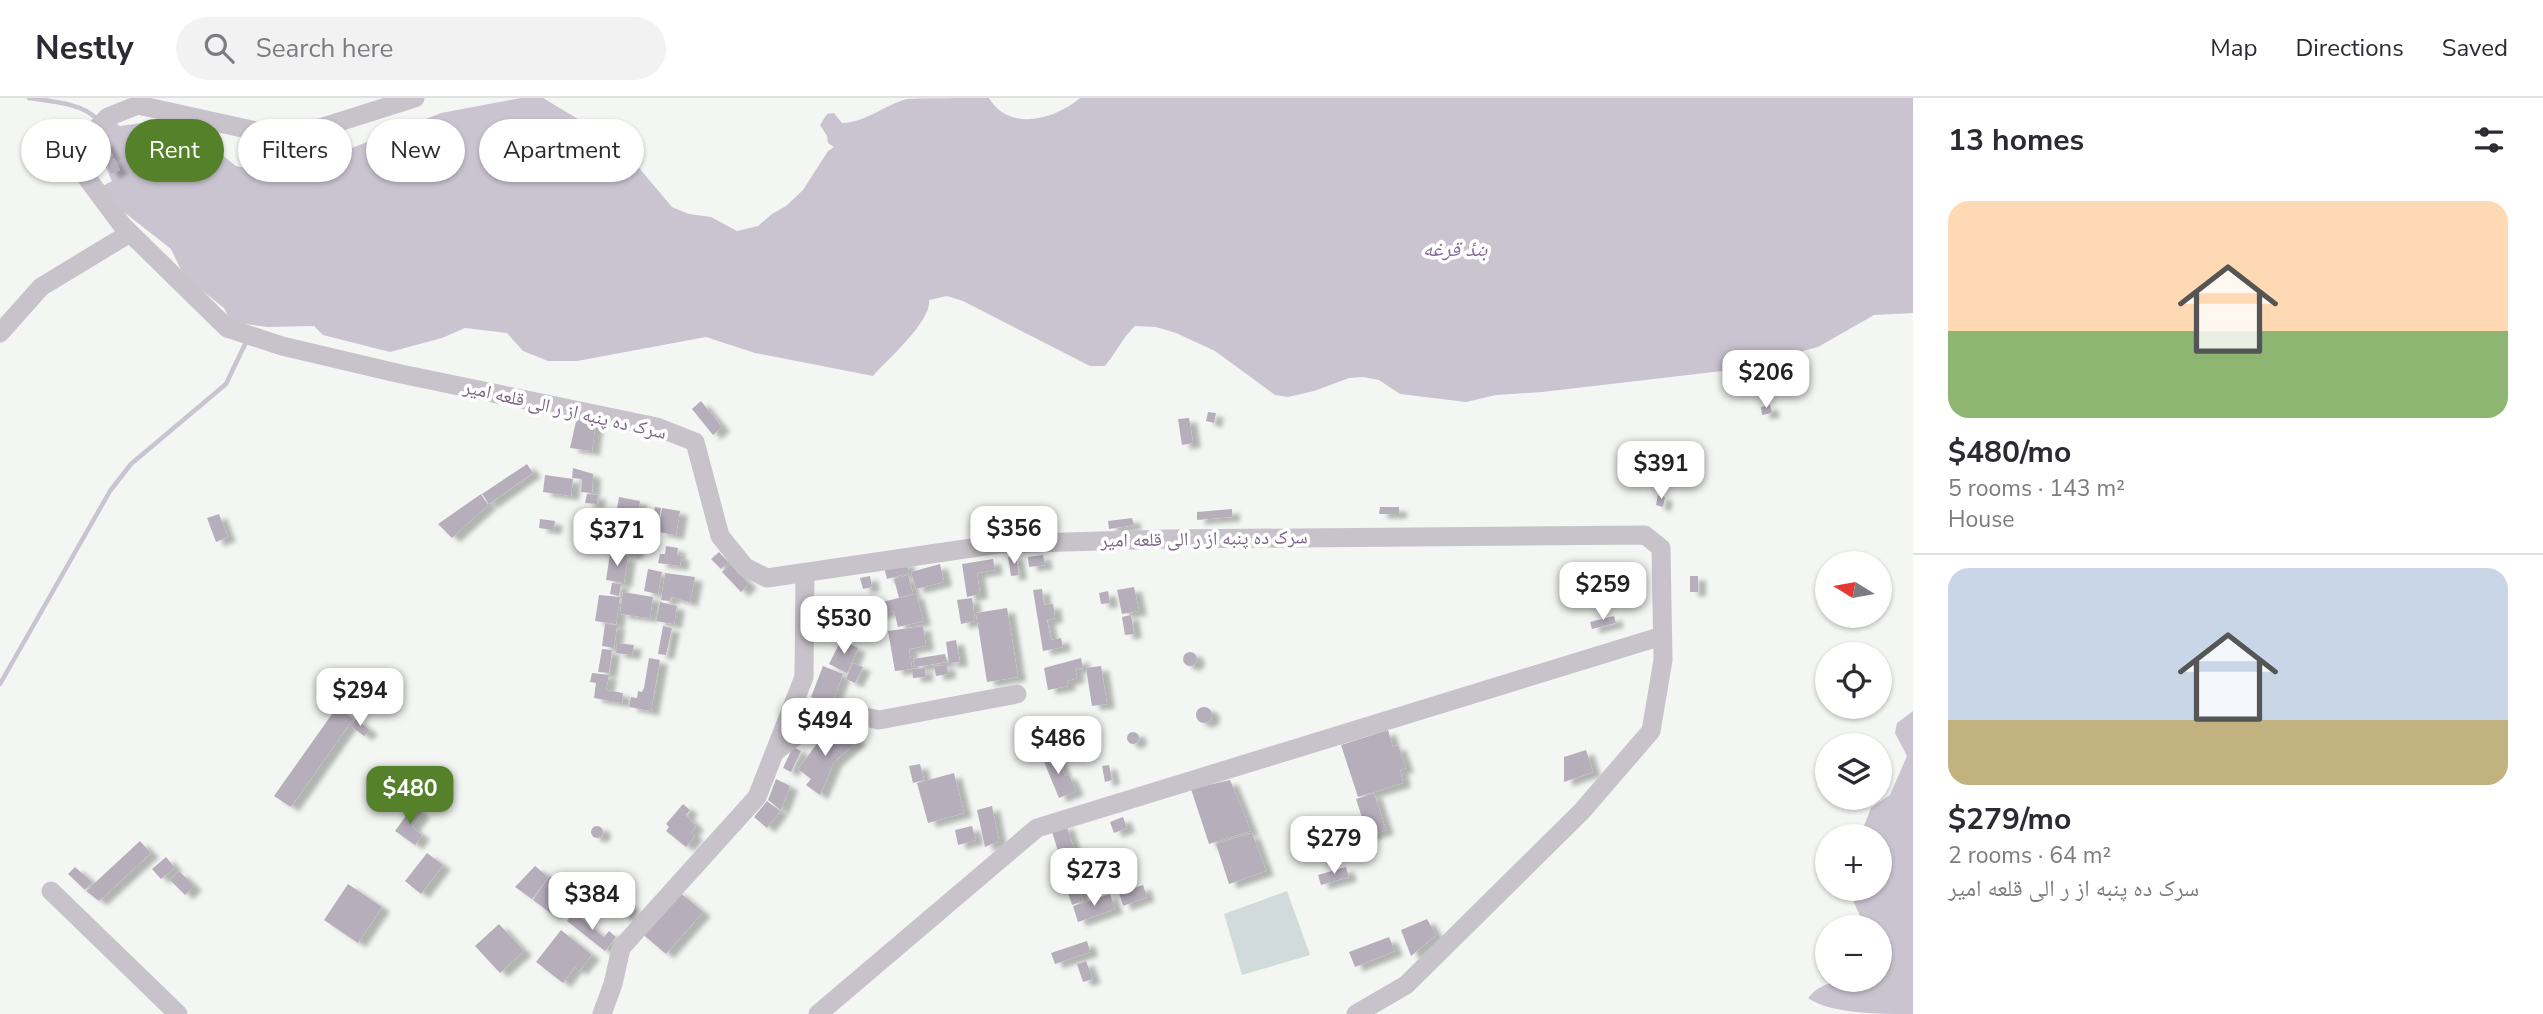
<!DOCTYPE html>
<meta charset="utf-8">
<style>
:root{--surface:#fff;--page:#f2f2f3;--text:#2b2b33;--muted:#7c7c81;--line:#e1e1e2;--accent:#55812a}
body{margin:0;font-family:"Nunito Sans","Noto Naskh Arabic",sans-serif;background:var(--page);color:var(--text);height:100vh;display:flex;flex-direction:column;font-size:26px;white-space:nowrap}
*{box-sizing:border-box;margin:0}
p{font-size:23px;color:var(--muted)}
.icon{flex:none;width:38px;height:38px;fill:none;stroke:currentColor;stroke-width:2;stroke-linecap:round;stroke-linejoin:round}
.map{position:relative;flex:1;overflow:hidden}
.side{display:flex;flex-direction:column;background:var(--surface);width:630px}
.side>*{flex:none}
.hud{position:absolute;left:21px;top:21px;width:665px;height:63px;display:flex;gap:14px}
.needle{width:46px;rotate:281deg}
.buttons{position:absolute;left:1815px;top:453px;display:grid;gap:14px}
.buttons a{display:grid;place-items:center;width:77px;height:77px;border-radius:50%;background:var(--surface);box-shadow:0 2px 5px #0004;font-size:35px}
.price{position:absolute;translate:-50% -60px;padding:0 16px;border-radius:14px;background:#fff;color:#222;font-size:23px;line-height:46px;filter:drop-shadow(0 2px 4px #0008)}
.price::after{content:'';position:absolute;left:50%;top:42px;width:21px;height:16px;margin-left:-10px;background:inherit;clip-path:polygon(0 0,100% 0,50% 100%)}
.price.active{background:var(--accent);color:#fff}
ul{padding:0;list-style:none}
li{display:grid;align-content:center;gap:14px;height:371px;padding:0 35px}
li+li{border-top:2px solid var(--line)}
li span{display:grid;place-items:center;height:217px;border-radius:21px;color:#555}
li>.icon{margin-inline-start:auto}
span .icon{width:126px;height:126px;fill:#fffc;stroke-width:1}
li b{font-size:30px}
h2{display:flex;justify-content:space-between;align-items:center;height:84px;padding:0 35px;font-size:30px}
.chip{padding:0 24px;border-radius:32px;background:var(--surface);box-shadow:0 2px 5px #0004;font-size:24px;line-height:63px}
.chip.active{background:var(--accent);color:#fff}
header{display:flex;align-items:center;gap:42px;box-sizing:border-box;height:98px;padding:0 35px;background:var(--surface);border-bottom:2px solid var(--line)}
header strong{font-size:33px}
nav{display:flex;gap:38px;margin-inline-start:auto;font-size:24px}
.search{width:490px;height:63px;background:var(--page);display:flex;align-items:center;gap:18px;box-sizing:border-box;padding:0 24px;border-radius:38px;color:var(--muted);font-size:26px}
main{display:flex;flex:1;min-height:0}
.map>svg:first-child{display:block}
</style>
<header>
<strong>Nestly</strong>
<div class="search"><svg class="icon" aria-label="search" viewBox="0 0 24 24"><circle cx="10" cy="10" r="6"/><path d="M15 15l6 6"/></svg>Search here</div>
<nav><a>Map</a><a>Directions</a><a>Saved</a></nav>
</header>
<main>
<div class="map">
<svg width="1913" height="916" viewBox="0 0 1913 916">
<defs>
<filter id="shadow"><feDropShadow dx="8" dy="4.5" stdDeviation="2" flood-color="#0004"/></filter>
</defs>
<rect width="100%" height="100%" fill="#f3f6f3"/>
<polygon fill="#d1dbda" points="1287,793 1310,857 1242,877 1224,816"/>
<g fill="#cac4d1">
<path d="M521,0h22l75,45 54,64 17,7 22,3 26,14 21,-5 14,-12 14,-8 17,-16 25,-39 6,-4 -6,-4 -1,-7 -7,-11 7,-11 7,-1 8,10c25,-1 42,-18 65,-24 18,-1 62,-1 82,-1 20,34 65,22 91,0h833v215l-39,2 -56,32 -87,23 -189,22 -46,3 -30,7 -66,-8 -21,-14 -16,-3 -14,1 -35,13 -26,6 -13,-2 -60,-44 -39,-18 -20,-6 -21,-1c-13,12 -19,27 -30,40h-15l-127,-65 -16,-5 -18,4c3,21 -41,59 -56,76l-118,-23 -49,-16 -129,24h-29l-25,-10 -16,-18 -42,-5 -23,10 -52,14 -67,-17 -9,-9 -47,1 -36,-5 -7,-14 -40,-32 -13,-27 -56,-44 -12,-19 9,-5 -19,-42 18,-19 9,6 29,-4 49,14 38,30 25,5 78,-18 102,-40z"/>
<path d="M1913,613v303c-32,0 -83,0 -105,-16 18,-22 45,-18 72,-18v-52l-16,-1c-3,-13 -12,-24 -14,-38h30v-53h-20l11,-28 19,-13 17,-39 -12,-23 2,-10z"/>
</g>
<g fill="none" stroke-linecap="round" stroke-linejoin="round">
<g stroke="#cac4d1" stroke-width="4.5">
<path d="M29,0c21,3 53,5 68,21"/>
<polyline points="0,586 110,393 131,366 226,286 247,242"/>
</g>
</g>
<g fill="#b7aebc" filter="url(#shadow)">
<polygon points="104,42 113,58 106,61 98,45"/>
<polygon points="114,60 120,72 111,76 105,64"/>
<polygon points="701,303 722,329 713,337 692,311"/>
<polygon points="1770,307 1772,315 1762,317 1761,309"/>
<polygon points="1208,314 1216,315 1214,325 1206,323"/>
<polygon points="577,319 596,322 592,353 570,350"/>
<polygon points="1189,320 1193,345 1182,347 1178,321"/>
<polygon points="527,366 533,375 489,406 482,396"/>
<polygon points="573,370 593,376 592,395 581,394 582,381 572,380"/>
<polygon points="545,377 573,381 571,398 543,394"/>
<polygon points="481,396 488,407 452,440 438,426"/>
<polygon points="587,396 598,397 597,406 585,405"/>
<polygon points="1658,397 1665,399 1663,409 1656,407"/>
<polygon points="619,399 640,403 638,416 631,415 630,419 616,417"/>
<polygon points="655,409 661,410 659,422 653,421"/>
<polygon points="1380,409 1399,409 1399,416 1379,416"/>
<polygon points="662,410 680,413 676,437 658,434"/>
<polygon points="1232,411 1232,419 1197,422 1197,414"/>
<polygon points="219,416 228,439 216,444 207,420"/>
<polygon points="614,418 632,421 627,448 635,449 634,457 617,455 621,428 612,427"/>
<polygon points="1132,420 1134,427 1109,431 1108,423"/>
<polygon points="540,421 555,423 553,432 539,430"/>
<polygon points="666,448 678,450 677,457 682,458 680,468 658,465 660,456 665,456"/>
<polygon points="719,454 728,464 721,471 711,461"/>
<polygon points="610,456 628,458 624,485 606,482"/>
<polygon points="1043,457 1045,467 1029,469 1028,459"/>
<polygon points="1016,458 1019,477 1011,478 1008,459"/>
<polygon points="993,461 995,472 977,475 980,496 967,499 962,466"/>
<polygon points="906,463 909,475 887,481 884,469"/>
<polygon points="730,466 749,486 741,494 722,474"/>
<polygon points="940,466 944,484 916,491 911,474"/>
<polygon points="648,471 662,474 658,496 644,493"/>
<polygon points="665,475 695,479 690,504 671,499 670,503 661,502"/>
<polygon points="908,477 913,496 899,500 894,481"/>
<polygon points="870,478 872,489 863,491 860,480"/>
<rect x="1690" y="478" width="8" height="16"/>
<polygon points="612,485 621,486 619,498 610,496"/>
<polygon points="1134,489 1139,513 1122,516 1117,492"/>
<polygon points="1567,489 1570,501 1563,503 1560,490"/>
<polygon points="1042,491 1044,507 1053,506 1055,520 1047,522 1051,542 1061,540 1063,549 1043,553 1033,492"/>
<polygon points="1108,493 1110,505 1101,506 1099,495"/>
<polygon points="623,494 653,499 650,520 620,516"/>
<polygon points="916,496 923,523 898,529 894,513 875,517 873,506"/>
<polygon points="599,497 620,499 616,526 595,523"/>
<polygon points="972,500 975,523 961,526 957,502"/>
<polygon points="660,504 677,508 674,526 656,523"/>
<polygon points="1007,510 1018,579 987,584 976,515"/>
<polygon points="1131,517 1134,536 1125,537 1122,519"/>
<polygon points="1614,518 1616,525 1592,531 1590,524"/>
<polygon points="605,526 617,527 614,550 602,548"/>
<polygon points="663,528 672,530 666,557 658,556"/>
<polygon points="923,528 926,548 909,551 912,571 895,573 888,533"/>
<polygon points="841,542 858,550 847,575 829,566"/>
<polygon points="956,542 960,564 949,565 946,544"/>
<polygon points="617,545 634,547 632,557 616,555"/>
<polygon points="602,551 612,552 609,575 598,574"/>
<circle cx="1190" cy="561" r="7"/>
<polygon points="945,556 947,564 915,569 913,561"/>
<polygon points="649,560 660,562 651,613 629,609 631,599 637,600 638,593 642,594 644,590"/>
<polygon points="1081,560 1083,570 1075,571 1077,580 1067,583 1068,588 1048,592 1044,570"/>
<polygon points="853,565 863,569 855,585 846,581"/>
<polygon points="947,567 948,576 936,578 934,568"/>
<polygon points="823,568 843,576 831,607 811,599"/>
<polygon points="1101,568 1107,606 1092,608 1086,570"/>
<polygon points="925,570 925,579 913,580 912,571"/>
<polygon points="592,575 609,577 606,592 623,595 622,605 594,600 596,585 590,584"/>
<circle cx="1204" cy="617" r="8"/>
<polygon points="337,609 353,621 291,709 274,698"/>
<polygon points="356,621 370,632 364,638 351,628"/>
<polygon points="828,631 840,640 846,632 858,643 834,664 820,697 806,687 811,681 798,671"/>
<polygon points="1388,632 1393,649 1398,647 1406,670 1400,672 1403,685 1358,699 1341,647"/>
<circle cx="1133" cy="640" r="6"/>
<polygon points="793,649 801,653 791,674 783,670"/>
<polygon points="1586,652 1593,674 1564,684 1564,659"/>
<polygon points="1055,653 1065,678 1069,677 1076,693 1059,700 1042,659"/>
<polygon points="920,666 924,682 913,685 909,668"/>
<polygon points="1109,667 1112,682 1105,684 1102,668"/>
<polygon points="954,675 964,715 928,725 917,685"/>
<polygon points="776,681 790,688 781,712 768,702"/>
<polygon points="1230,682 1251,733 1209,746 1191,691"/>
<polygon points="1374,695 1386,732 1368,738 1356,701"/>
<polygon points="767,703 780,713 767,730 754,719"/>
<polygon points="683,706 690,712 686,717 696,728 691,734 695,738 686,749 666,733 669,729 666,726"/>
<polygon points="413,708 422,715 412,729 422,737 415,747 395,733"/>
<polygon points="992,708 999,743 985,749 977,712"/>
<polygon points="1123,719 1127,730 1114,735 1110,724"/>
<polygon points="1066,726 1074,751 1059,756 1051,731"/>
<circle cx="597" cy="734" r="6"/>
<polygon points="972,728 976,742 958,747 955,732"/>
<polygon points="1252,735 1266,773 1229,786 1216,746"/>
<polygon points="140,743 151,755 99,803 86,793"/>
<polygon points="1074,753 1080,770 1065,775 1059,758"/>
<polygon points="427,755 443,767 421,796 405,783"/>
<polygon points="166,759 175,770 161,781 152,771"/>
<polygon points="535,768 548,779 532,801 515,789"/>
<polygon points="75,769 92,784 85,792 68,776"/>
<polygon points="1346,769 1349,779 1321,787 1318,777"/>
<polygon points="179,773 194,788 185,797 170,782"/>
<polygon points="550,778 569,792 552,816 533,802"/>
<polygon points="591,779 603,788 599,794 587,785"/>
<polygon points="348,786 382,809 358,845 324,822"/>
<polygon points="1143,787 1147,799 1123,808 1119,795"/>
<polygon points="1078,788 1083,803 1072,807 1067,792"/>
<polygon points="606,789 632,808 625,820 618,814 620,812 600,795"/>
<polygon points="583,791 592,799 580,814 570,806"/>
<polygon points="677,792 703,814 666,856 640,834"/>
<polygon points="1110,796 1115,811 1078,824 1073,808"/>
<polygon points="573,814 604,839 609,833 616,839 605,853 567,823"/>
<polygon points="1427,821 1436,837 1411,858 1401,832"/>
<polygon points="499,826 524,853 500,875 475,848"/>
<polygon points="561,832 592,857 579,873 575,869 563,885 536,864"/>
<polygon points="1389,839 1395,853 1355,869 1349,854"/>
<polygon points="1087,843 1090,854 1055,866 1051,855"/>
<polygon points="1086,863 1093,881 1083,884 1077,866"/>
</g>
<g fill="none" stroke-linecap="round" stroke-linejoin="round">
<g stroke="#c8c3ca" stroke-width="19">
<polyline points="415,0 288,40 138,7 108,19 92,35 81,72 122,127 227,230 282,248 401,276 657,329 695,344 720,438 745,469 767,480 999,446 1167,441 1645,437 1661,450 1663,562 1651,633 1582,713 1406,887 1356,916"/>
<polyline points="0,235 41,189 130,135"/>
<polyline points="777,652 815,624 856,617 879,622 1017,596"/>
<polyline points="51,793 178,916"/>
<polyline points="602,916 613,886 621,850 757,699 804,579 805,475"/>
<polyline points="818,916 1037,730 1662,538"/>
</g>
</g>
<g text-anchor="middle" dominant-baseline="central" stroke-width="7" stroke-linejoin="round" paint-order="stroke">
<g font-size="19" fill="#7b6485" stroke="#fff">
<text transform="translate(565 312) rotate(13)">سرک ده پنبه از ر الی قلعه امیر</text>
<text transform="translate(1204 441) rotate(-1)">سرک ده پنبه از ر الی قلعه امیر</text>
</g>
<g font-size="21" font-style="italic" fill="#836e97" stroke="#fff">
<text x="1455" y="151">بندٔ قرغه</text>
</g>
</g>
</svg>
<div class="buttons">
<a><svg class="needle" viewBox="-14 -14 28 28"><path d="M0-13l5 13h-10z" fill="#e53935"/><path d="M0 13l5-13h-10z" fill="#7c7c81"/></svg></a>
<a><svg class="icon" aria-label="locate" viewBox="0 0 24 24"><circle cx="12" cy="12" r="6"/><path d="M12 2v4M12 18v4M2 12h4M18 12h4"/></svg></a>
<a><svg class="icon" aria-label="layers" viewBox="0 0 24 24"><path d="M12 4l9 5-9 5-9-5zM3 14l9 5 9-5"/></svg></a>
<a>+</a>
<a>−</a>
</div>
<b class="price" style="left:1766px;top:312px">$206</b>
<b class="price" style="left:1661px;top:403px">$391</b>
<b class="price" style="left:1014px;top:468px">$356</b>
<b class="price" style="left:617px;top:470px">$371</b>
<b class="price" style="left:1603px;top:524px">$259</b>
<b class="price" style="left:844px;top:558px">$530</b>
<b class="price" style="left:360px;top:630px">$294</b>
<b class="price" style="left:825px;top:660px">$494</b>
<b class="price" style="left:1058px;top:678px">$486</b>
<b class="price active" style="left:410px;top:728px">$480</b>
<b class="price" style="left:1334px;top:778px">$279</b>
<b class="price" style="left:1094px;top:810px">$273</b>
<b class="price" style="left:592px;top:834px">$384</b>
<div class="hud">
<a class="chip">Buy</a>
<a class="chip active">Rent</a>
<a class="chip">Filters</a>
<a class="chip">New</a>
<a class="chip">Apartment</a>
</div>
</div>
<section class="side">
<h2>13 homes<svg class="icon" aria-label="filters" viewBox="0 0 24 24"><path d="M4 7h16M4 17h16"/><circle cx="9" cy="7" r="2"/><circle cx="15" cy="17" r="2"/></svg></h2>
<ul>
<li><span style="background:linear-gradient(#ffd9b3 60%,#8fb573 0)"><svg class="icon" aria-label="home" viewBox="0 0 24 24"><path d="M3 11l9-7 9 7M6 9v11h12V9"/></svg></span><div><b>$480/mo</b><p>5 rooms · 143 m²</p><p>House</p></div></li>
<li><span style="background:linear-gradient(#c9d6e8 70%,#c2b280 0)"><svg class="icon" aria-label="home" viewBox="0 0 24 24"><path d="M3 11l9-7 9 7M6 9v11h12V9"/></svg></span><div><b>$279/mo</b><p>2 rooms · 64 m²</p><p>سرک ده پنبه از ر الی قلعه امیر</p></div></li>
</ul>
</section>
</main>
